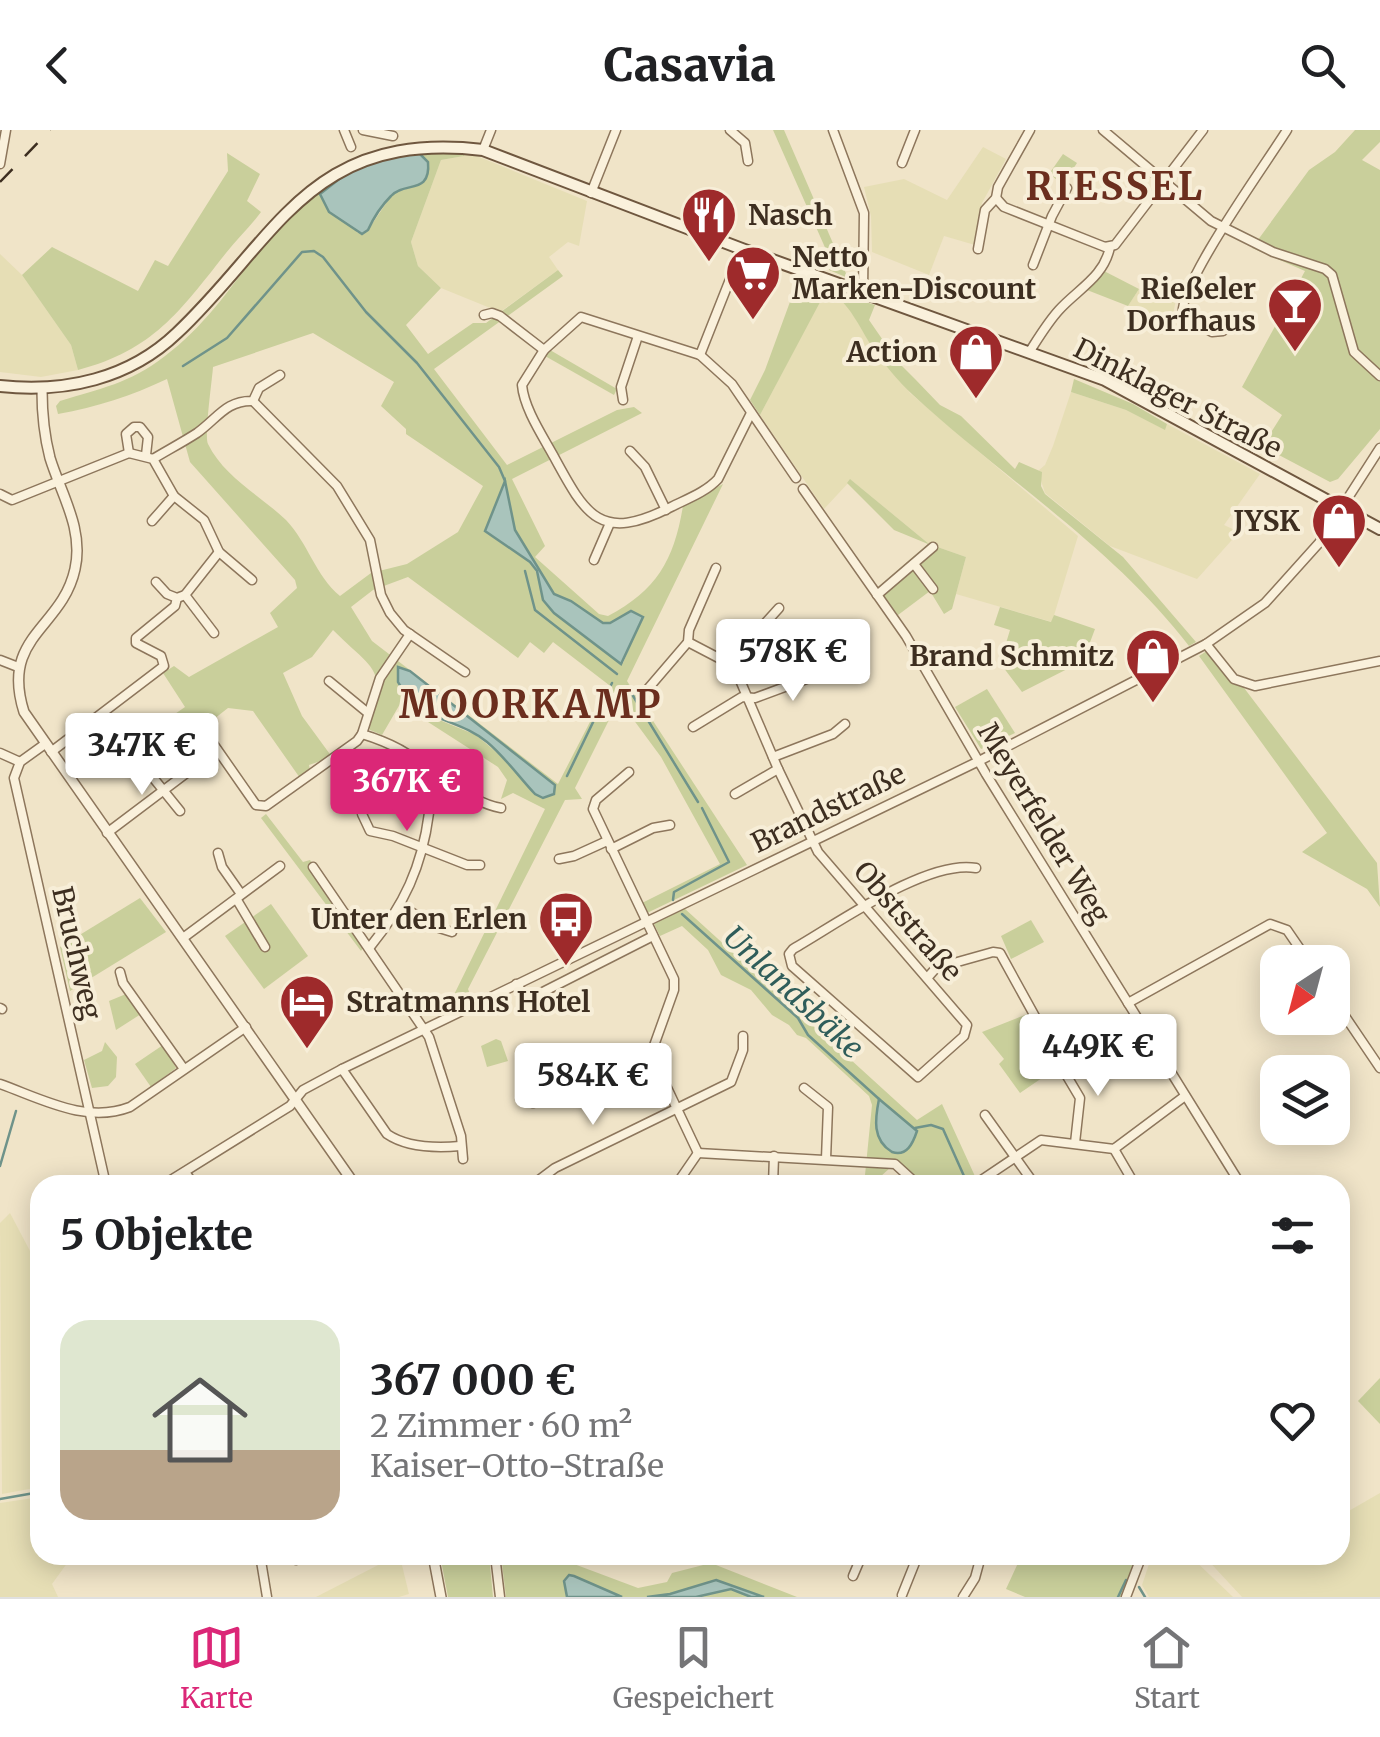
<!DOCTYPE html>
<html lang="de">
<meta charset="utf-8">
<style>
:root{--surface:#fff;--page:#f6f6f6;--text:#202124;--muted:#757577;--line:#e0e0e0;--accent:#db2777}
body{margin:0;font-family:Merriweather,serif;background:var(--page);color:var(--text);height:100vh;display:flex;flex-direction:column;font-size:38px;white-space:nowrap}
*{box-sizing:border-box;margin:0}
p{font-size:32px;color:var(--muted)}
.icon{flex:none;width:55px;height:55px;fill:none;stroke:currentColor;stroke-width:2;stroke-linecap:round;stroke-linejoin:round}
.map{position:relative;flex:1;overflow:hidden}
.side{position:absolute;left:30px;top:1045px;width:1320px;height:390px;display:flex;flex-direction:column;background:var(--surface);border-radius:30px;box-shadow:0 5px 25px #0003}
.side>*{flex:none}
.needle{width:65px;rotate:216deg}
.fabs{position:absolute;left:1260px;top:815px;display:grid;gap:20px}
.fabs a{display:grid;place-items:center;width:90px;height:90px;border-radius:20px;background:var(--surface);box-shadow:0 5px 25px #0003;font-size:50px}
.price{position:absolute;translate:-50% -85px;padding:0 22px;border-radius:10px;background:#fff;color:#222;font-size:32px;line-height:65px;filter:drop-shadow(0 2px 5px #0008)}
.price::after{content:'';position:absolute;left:50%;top:60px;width:30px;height:22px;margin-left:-15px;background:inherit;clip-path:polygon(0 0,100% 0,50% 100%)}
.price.on{background:var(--accent);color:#fff}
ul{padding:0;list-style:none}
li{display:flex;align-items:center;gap:30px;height:250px;padding:0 30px}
li span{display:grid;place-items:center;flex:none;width:280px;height:200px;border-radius:30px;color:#555}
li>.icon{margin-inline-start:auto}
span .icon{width:120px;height:120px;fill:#fffc;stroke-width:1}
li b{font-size:42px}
h2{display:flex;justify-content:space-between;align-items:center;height:120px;padding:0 30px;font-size:42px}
header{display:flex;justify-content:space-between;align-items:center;height:130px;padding:0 30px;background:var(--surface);font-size:45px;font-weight:800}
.tabs{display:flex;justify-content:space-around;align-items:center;height:140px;border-top:2px solid var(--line);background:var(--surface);font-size:28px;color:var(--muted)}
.tabs a{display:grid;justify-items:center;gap:5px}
.tabs .on{color:var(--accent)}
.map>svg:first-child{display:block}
</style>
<header><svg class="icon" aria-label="back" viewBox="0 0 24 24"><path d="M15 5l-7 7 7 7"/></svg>Casavia<svg class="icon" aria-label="search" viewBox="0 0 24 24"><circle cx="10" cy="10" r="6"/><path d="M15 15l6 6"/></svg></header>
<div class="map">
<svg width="1380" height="1467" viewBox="0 0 1380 1467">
<rect width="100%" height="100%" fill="#f0e4c8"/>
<g fill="#e6deb5">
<polygon points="983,17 1006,29 982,73 975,115 944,106 929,145 872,122 871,86 864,57 904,49 947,70"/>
<polygon points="467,22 587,71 579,116 568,112 549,127 558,140 500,182 441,158 418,136 411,112 441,30 464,26"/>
<polygon points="0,124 22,145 71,215 78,240 41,247 0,242"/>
<polygon points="1159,156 1176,169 1173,185 1164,193 1128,176 1139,159"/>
<polygon points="826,159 848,176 871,215 910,263 1078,406 1052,492 956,464 966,427 929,414 851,350 824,379 760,285"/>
<polygon points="1071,262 1126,280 1164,299 1167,294 1260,344 1224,395 1239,402 1197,449 1110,416 1045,363 1038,341 1045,335 1053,316"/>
<polygon points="10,1083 40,1140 40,1357 2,1364 0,1093"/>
<polygon points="1380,1363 1380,1467 1242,1467 1203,1425 1340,1425 1340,1386"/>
<polygon points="40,1367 40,1425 73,1425 52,1454 58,1467 0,1467 0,1373"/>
<polygon points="1152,1425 1189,1425 1233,1467 1149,1467 1142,1455"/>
<polygon points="400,1427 409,1464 399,1467 316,1467 386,1431"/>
</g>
<g fill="#c9cf9b" fill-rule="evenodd">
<polygon points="773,0 784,0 848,148 829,140 831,131"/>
<polygon points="1355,0 1380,0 1380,12 1362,30 1380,40 1380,299 1338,349 1330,352 1277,324 1258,323 1282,285 1242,257 1305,141 1252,118 1309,40 1335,22"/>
<path d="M416,15l51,7 -3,4 -23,4 -30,82 7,24 23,22 -35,37 22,29 45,-31h13l72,-53 5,6 -129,93 73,96 110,-55 17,-3 8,6 -130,66 33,67 -10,11 64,57 9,2c49,-26 66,-56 75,-110l40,-22 -96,197 120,184 -100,48 -5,-10 78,-39 -59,-107 -42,-57 -44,88 7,11 -17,1 -97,189 3,8 -24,12 98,-200 -32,-16 -12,6 6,-19 -9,-13 -98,-63 -18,31 -12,-5 -2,-5c20,-58 6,-54 -35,-95l-21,27 -29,16 19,43 30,41 -23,8 1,5 -10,8 -47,-67 -25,-3 -55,43 -17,-24 29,-20 -22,-34 11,-7 15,11 89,-50 -8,-14 27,-25 -2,-8 -105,-118 -23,-83c-36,17 -70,28 -109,35l-2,-8 4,-5c41,-13 69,-17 105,-45 94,-71 116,-196 251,-211zM426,49l-4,5 -29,9 -25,37 -10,3 -12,-13 -11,-4zM313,203l81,49 -13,24 25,23v5l77,52 -25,46 -51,32 -36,9 -31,23c-25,-21 -32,-53 -54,-76 -25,-24 -62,-43 -78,-76 -4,-7 4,-63 5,-77zM504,353l11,47 39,64 17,7 32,22h7l20,-12 13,5 -20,47 -57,-41 -36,-60 -45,-31zM408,447l110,81 12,-16 14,11 9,-11 56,43 -51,99 -186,-143 -21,-34 22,-17zM410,541l145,114 -53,-28 -26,-22 -44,-18 -29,-26z"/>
<path d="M227,23l33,21 -13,27 14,11c-11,15 -24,27 -35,41 -46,58 -72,97 -148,117l-7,-25 -49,-70 30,-28 86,44 17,-31 13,6 60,-95z"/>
<polygon points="1063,24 1077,33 1063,54 1049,44"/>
<polygon points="1104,141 1139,159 1128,176 1087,160"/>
<path d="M798,150l77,25 -6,15 29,42 17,17 25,26 21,11 54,53 4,-7 23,10 -1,14 4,8 78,63 73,85 -7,4c-76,-99 -185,-167 -276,-251 -15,-14 -28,-30 -40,-47 -15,-22 -22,-44 -46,-59l-67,126 -10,-15 15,-30z"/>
<polygon points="550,220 617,259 614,265 545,226"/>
<polygon points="1074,249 1133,274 1167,294 1165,300 1126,280 1071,262"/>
<polygon points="850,349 929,414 966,427 952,479 944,484 930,461 898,485 877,458 928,414 894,400 847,353"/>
<polygon points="1000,477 1051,492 1054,485 1095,499 1083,531 1022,562 1000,533 1010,500 994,495"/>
<polygon points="1213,517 1377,733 1380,777 1367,759 1302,722 1327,703 1199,526"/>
<polygon points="987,559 1015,603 981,619 955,577"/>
<polygon points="266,684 303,732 310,730 368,810 361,821 261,688"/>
<polygon points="140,768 166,802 70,861 60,817"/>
<polygon points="271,774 308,826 264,859 225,806"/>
<polygon points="684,778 917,990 942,974 979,1055 930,1055 890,1038 871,1055 864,1055 872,975 869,966 806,908 797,905 789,895 772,885 751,860 721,845 708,820 682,796 660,806 654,794"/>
<polygon points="1031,790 1044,812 1011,829 1001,806"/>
<polygon points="126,864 141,884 116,900 109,871"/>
<polygon points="1030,883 1058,937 1020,963 999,934 1004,929 982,902"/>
<polygon points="496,909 501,911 508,931 487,937 481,916"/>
<polygon points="105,912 117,927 116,947 108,956 92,958 84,930 102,921"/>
<polygon points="163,915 176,938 151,957 135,934"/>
<polygon points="1380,1248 1380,1294 1358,1271"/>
<polygon points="440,1425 489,1425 493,1467 448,1467"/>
<polygon points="501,1425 550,1425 638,1458 667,1452 672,1443 711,1433 797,1467 506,1467"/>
<polygon points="1034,1425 1124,1425 1137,1435 1124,1467 1025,1467 1006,1459 1018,1433 1030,1431"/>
</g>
<g fill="#a9c4bc" stroke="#6f938a" stroke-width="2.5">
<path d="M418,22l10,10c3,33 -23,19 -37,34 -9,9 -18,23 -23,34l-6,4 -33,-22 -9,-18 45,-35z"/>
<polygon points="505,351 515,400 554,464 571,471 603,493 610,493 631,481 643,487 621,534 554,483 543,470 537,441 530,432 485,401"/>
<path d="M398,537l12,4 145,114 -1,9 -11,4 -8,-4c-16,-17 -30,-37 -48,-52 -30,-25 -67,-19 -89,-60z"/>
<path d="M879,969l38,32c-4,12 -10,26 -25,21 -20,-12 -17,-33 -13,-53z"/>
<polygon points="569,1445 574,1446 622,1467 567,1467 564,1451"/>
<polygon points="716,1450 764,1467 751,1467 731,1459 696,1467 647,1467 670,1464"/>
</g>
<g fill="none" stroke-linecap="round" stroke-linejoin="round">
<g stroke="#6f938a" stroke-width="2.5">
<polyline points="183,236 227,208 302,122 314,121 323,127 366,182 417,233 499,337 505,351"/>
<polyline points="525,441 535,480 617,544"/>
<polyline points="627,556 698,672"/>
<polyline points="567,646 612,553"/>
<polyline points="673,770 674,762 729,732 702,678"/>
<polyline points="682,784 798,888 808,905 879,969"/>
<polyline points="915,998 931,995 943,999 968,1055"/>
<polyline points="0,1036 16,981"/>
<polyline points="0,1369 40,1362"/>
<polyline points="1139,1457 1145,1467"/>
<polyline points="1118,1467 1126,1450"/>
</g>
<g stroke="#8d765c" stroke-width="11">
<g id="minor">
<polyline points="344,0 351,17"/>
<polyline points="363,0 393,6"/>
<polyline points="730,0 745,13 748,31"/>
<polyline points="833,0 864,83 863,162"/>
<polyline points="1103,0 1211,91 1273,122 1325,139 1332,145 1354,222 1380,246"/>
<polyline points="483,20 491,0"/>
<polyline points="902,33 915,0"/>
<polyline points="0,34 6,0"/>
<polyline points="591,63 616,0"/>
<polyline points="996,68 1004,77 1105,117 1115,115 1203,0"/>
<path d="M742,119l-42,106 -119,-38 -37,33 -22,35c2,23 20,50 31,70 33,61 47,88 118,52 16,-8 35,-15 47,-28l33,-66"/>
<polyline points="978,119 985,80 996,68 998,57 1030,0"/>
<polyline points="1033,135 1052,86 1067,58"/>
<polyline points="484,185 492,183 500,186 544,220"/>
<path d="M1223,201l-11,1 -29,-16c-8,-27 85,-155 104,-186"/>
<path d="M1030,221c9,-14 18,-29 29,-41 19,-21 45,-33 51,-63"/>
<polyline points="700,225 732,254 796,348"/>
<polyline points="623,270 621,257 638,206"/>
<polyline points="253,271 337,356 370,410 381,465 390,483 404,500 465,542"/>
<polyline points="630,321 645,337 666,380"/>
<polyline points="129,323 126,304 134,297 140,297 148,307 146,325"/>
<path d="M153,329c15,-9 30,-17 44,-26 20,-14 29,-33 56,-32l6,-13 21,-13"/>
<polyline points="803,359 906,506 986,644 1241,1055"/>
<polyline points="0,364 12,370 129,323 153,329 174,366 204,390 219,422 252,450"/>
<polyline points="152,391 174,366"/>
<polyline points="594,430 610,393"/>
<polyline points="914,434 933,459"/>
<polyline points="156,452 167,464 177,468 185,465 219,422"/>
<polyline points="185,465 214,503"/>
<polyline points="877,465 933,417"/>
<path d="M688,512l46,24 44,103 40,83 149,173 -3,11 -46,41 -126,-111 -3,-12 4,-5c44,-25 134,-90 183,-81"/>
<polyline points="1206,514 1234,549 1255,556 1380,531"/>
<polyline points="0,530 18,537"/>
<polyline points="730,532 779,478"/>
<polyline points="329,551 368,583"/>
<polyline points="646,561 688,512 689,500 716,438"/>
<polyline points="693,597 742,567 755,568 809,548 822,539"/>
<polyline points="205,602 256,675 266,676 357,611 362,604 380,548 410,504"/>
<path d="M362,604c23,7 61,22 69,48 3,9 -1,21 -2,31 -7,54 -25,92 -59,134"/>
<polyline points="45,614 20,632 14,648 106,1055"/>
<polyline points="51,622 164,536 161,526 136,513 136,508 175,476 177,468"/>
<polyline points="0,623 20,632"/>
<polyline points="773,627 833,604 845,594"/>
<polyline points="138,629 180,681"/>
<polyline points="629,642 596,670 593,679 674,849 674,860 651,924 698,1023"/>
<path d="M432,657c36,0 40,16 69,21"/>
<polyline points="735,664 778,639"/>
<polyline points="362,684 370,701 393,706 467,735 480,735"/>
<polyline points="107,703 217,620"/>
<polyline points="611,719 653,698 670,695"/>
<polyline points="218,723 222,737 241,764"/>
<polyline points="559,729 574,726 607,711"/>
<polyline points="313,737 429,907 461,1006 463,1029"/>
<polyline points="237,770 265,817"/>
<polyline points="401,776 436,797 452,802"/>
<polyline points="183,808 280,736"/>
<polyline points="120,842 123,853 184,939"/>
<polyline points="928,847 936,838 993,822 1000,823 1043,901"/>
<polyline points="516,854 524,864 535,866 653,806"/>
<polyline points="1332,867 1380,938"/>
<polyline points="1128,873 1270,794 1287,800 1309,832"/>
<polyline points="0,878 2,879"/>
<polyline points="1061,936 1080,968 1075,1013"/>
<path d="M342,939l45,65c19,13 50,14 73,12"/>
<path d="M0,954c42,15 86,40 130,23l116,-80"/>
<polyline points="804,958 828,977 826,1029"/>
<polyline points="533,973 543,963 633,919 651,924"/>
<polyline points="985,985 1035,1055"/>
<polyline points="1114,1019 1135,1055"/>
<polyline points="698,1023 895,1034 918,1055"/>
<polyline points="185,1042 194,1055"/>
<polyline points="535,1053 555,1038 731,952 743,920 743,906"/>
<polyline points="163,1055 290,976 303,960 342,939 979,631 1206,514 1265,473 1319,413 1380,318"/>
<polyline points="676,1055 698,1023"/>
<polyline points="773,1055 774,1026"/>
<polyline points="974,1055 1041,1010 1114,1019 1185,966"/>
<polyline points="260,1425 267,1467"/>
<polyline points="495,1425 500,1467"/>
<polyline points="1013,1425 1025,1425"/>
<polyline points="806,1428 807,1425"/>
<polyline points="296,1430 316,1425"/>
<polyline points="853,1446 862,1425"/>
<polyline points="902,1465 918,1425"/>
<polyline points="963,1467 975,1448 981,1426"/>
<polyline points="1126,1467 1142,1425"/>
</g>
</g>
<g stroke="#8d765c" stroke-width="12">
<g id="tertiary">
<path d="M42,260c0,23 2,45 8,68 11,36 34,71 25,111 -13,60 -75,67 -51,143l331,473"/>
<polyline points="433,1425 441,1467"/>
</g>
</g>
<g stroke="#6f573f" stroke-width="14">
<path id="secondary" d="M0,256c65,7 129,-7 177,-53 101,-95 132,-203 306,-183l259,99 363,131 275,149"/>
</g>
<use href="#minor" stroke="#faf1dc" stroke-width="8"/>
<use href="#tertiary" stroke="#faf1dc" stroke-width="9"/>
<use href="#secondary" stroke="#faf1dc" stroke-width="10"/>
<polyline stroke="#3d2e20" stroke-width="2.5" stroke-dasharray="18 18" stroke-linecap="butt" points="0,52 50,0"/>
</g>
<defs>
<g id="restaurant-pin" transform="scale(2.875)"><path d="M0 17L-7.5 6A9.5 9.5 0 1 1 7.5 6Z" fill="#9e2a2b" stroke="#f7eed8"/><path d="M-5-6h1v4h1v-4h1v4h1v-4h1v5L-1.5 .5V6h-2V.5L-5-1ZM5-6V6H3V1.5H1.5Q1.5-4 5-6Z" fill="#fff"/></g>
<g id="supermarket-pin" transform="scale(2.875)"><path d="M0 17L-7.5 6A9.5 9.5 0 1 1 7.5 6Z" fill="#9e2a2b" stroke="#f7eed8"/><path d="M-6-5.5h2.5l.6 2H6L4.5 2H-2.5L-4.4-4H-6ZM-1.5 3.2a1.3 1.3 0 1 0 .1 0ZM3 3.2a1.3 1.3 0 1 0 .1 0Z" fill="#fff"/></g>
<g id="bar-pin" transform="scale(2.875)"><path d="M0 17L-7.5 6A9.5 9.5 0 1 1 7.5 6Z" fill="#9e2a2b" stroke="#f7eed8"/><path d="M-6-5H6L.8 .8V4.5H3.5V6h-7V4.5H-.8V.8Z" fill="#fff"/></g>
<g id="shop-pin" transform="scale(2.875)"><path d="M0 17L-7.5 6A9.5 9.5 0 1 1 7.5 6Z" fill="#9e2a2b" stroke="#f7eed8"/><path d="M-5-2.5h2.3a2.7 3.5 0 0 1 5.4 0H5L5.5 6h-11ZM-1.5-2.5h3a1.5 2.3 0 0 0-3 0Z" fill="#fff"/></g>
<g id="bus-pin" transform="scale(2.875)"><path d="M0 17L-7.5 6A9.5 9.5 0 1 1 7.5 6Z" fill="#9e2a2b" stroke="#f7eed8"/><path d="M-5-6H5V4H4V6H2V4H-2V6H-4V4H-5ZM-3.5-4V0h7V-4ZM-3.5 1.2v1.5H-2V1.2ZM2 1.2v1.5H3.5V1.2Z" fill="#fff"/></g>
<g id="hotel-pin" transform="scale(2.875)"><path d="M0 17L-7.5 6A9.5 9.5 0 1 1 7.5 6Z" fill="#9e2a2b" stroke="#f7eed8"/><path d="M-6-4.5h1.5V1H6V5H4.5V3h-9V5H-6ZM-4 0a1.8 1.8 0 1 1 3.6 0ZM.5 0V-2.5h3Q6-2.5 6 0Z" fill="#fff"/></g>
</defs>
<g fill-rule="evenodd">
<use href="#restaurant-pin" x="709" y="85"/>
<use href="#supermarket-pin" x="753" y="143"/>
<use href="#bar-pin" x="1295" y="175"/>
<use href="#shop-pin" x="976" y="222"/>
<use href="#shop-pin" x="1339" y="391"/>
<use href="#shop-pin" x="1153" y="526"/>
<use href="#bus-pin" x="566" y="789"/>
<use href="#hotel-pin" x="307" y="872"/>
</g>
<g text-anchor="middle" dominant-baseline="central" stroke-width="8" stroke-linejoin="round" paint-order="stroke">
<g font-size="28" font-weight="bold" fill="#3d2e20" stroke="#f7eed8" text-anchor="end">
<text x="748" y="85" text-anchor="start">Nasch</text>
<text x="792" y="127" text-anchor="start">Netto<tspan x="792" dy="32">Marken-Discount</tspan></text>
<text x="1256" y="159">Rießeler<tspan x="1256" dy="32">Dorfhaus</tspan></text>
<text x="937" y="222">Action</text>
<text x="1300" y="391">JYSK</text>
<text x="1114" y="526">Brand Schmitz</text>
<text x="527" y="789">Unter den Erlen</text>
<text x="346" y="872" text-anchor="start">Stratmanns Hotel</text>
</g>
<g font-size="28" fill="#3d2e20" stroke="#f7eed8">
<text transform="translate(1178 268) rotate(27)">Dinklager Straße</text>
<text transform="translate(828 678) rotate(-26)">Brandstraße</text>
<text transform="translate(1044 693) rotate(59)">Meyerfelder Weg</text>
<text transform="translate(908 791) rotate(49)">Obststraße</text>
<text transform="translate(77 823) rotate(77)">Bruchweg</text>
</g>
<g font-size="30" font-style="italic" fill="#2f5d5a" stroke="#f7eed8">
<text transform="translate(794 862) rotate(43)">Unlandsbäke</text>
</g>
<g font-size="38" font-weight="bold" letter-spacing="2.5" fill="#6b2e1e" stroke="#f7eed8">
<text x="1115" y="56">RIESSEL</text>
<text x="531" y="574">MOORKAMP</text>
</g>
</g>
</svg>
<div class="fabs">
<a><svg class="needle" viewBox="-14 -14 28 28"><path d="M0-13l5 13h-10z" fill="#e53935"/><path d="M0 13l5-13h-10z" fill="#757577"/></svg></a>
<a><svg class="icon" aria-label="layers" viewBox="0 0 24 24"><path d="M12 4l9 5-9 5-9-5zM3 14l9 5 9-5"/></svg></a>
</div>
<b class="price" style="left:793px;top:574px">578K €</b>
<b class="price" style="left:142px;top:668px">347K €</b>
<b class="price on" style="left:407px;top:704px">367K €</b>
<b class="price" style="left:1098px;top:969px">449K €</b>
<b class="price" style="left:593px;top:998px">584K €</b>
<section class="side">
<h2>5 Objekte<svg class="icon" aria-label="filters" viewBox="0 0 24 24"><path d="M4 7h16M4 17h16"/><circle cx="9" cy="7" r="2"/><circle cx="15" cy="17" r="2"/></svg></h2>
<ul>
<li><span style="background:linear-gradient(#dfe7d0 65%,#b9a48a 0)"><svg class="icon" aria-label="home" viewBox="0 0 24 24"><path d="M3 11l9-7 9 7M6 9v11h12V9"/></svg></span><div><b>367 000 €</b><p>2 Zimmer · 60 m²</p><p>Kaiser-Otto-Straße</p></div><svg class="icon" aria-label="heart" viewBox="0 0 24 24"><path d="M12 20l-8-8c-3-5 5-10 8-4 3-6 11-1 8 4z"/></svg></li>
</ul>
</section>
</div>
<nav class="tabs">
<a class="on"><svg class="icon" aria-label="map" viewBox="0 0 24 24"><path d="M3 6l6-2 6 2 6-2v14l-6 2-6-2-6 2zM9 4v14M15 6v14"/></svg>Karte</a>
<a><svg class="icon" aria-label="saved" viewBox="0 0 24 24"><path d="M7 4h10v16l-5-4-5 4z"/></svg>Gespeichert</a>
<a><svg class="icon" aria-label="home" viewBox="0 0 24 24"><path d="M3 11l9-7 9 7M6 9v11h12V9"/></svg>Start</a>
</nav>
